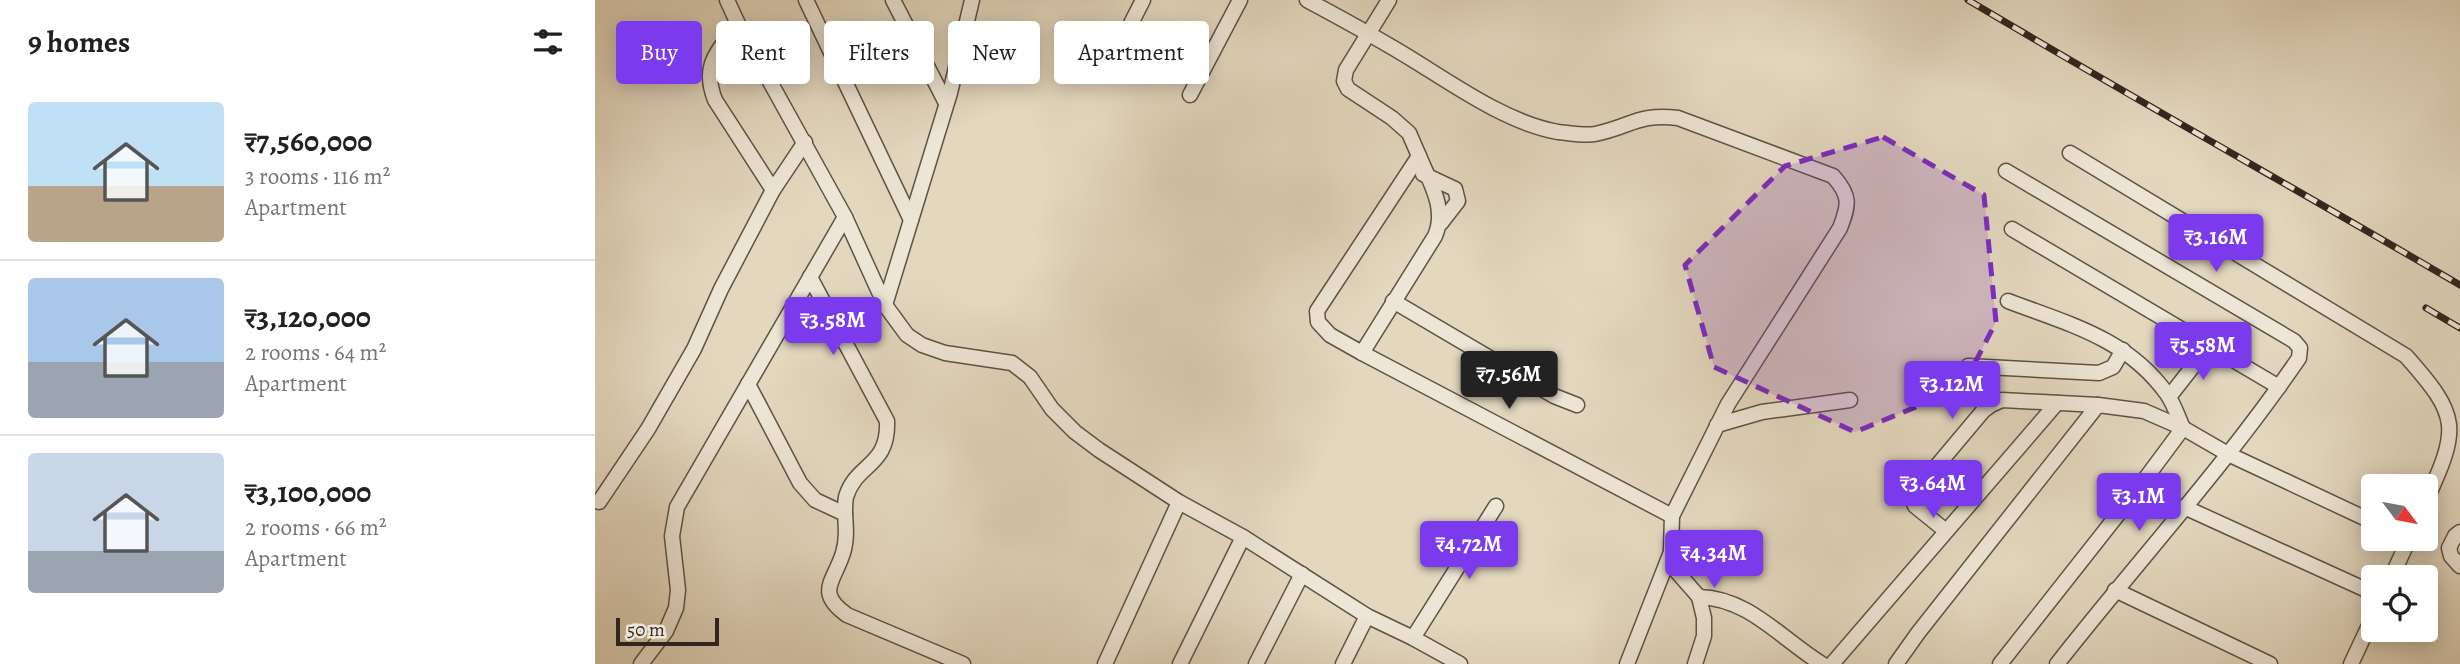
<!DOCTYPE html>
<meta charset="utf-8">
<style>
:root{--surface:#fff;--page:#f2f2f2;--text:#202124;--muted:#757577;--line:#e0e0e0;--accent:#7c3aed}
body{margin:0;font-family:Alegreya,serif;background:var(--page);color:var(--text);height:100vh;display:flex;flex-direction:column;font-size:26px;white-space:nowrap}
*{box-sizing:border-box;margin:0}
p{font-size:23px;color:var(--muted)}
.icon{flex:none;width:38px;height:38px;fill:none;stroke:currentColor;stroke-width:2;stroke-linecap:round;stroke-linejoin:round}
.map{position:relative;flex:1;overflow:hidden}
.side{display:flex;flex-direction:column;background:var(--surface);width:595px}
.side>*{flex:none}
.top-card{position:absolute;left:21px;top:21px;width:665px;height:63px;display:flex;gap:14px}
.needle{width:46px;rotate:122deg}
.controls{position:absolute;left:1766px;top:474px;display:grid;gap:14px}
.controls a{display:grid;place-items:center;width:77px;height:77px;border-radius:7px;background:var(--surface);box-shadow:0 4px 18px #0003;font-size:35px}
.scale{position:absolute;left:21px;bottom:18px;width:103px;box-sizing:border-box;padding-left:7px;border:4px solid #32251f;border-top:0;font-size:19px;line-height:24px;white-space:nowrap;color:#32251f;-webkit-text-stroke:5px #ede5d5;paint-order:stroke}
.price{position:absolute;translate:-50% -60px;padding:0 16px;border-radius:7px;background:var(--accent);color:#fff;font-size:23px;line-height:46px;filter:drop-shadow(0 2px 4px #0008)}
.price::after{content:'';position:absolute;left:50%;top:42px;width:21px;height:16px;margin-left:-10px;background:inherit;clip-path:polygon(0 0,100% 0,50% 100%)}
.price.selected{background:#222;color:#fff}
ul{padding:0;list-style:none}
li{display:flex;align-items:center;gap:21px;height:175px;padding:0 28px}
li+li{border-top:2px solid var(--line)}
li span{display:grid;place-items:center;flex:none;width:196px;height:140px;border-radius:7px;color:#555}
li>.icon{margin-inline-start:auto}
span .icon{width:84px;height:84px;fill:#fffc;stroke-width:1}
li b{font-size:30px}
h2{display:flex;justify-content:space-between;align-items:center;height:84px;padding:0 28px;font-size:30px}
.pill{padding:0 24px;border-radius:7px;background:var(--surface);box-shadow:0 4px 18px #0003;font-size:24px;line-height:63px}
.pill.selected{background:var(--accent);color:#fff}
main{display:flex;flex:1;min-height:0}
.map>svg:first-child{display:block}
</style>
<main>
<section class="side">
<h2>9 homes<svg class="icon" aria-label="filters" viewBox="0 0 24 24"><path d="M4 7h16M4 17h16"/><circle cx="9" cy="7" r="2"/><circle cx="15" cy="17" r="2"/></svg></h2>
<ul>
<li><span style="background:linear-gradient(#bfe0f5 60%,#b9a48a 0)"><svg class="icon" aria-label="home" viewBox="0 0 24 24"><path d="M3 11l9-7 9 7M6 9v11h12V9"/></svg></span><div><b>₹7,560,000</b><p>3 rooms · 116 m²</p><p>Apartment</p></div></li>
<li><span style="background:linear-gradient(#a9c7e8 60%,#9aa5b1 0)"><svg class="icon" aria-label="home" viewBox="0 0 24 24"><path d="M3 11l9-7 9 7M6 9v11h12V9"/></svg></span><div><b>₹3,120,000</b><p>2 rooms · 64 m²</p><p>Apartment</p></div></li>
<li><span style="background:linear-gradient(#c9d6e8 70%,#9aa5b1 0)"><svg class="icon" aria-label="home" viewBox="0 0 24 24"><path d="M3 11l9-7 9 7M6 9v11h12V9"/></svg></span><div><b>₹3,100,000</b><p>2 rooms · 66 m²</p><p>Apartment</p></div></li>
</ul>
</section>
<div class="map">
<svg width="1865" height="664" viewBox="0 0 1865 664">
<rect width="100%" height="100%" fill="#e3d7be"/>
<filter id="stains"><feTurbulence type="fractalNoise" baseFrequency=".00286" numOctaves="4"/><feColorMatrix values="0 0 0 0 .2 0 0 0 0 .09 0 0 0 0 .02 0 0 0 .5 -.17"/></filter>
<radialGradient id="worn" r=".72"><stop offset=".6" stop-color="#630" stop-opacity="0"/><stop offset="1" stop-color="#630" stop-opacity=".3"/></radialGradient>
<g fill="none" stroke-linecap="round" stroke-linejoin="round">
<g stroke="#5e5247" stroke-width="17">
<g id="minor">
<polyline points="132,0 143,24 250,217 290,305 312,335 327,345 350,353 417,363 435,377 457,409 480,432 504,450 584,502 648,537 772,616 818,638 865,664"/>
<polyline points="211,0 316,220"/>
<polyline points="298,0 351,103"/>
<path d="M712,0c35,19 69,37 103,58 44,27 97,65 148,74 11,1 27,4 37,2 35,-7 44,-21 83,-16l155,58c18,20 16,29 7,52l-112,176 -56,112 -1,34 2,12 5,11 21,24 5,21v18l-9,28"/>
<polyline points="794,0 751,70 749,81 753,89 797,118 814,133 824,156 722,311 723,322 735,335 767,353 1077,516"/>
<path d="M143,24c-20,28 -37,40 -23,76l58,90"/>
<polyline points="478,75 515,57 525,45 548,0"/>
<polyline points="595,95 645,0"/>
<path d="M1475,153l336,203c54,61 54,71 19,147"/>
<path d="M1411,171l288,170 6,7 -1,10c-73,107 -162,204 -242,306"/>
<polyline points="828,174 860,189 863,201 846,223"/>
<polyline points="1417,229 1684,387"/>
<path d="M215,277l77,144c2,46 -31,42 -41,76 -1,5 -1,12 -1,17"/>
<polyline points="798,301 959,396 982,405"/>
<polyline points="290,305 355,93 377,0"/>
<path d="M767,353l73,-117c12,-28 -5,-53 -16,-80"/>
<polyline points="1373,366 1504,373 1518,367 1528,350"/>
<path d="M153,384l52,99 15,17 30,14c1,13 2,26 -2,39 -9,29 -28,39 4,62l116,49"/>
<polyline points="1574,397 1614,346"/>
<polyline points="1122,425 1167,412 1255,400"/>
<polyline points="4,502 53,429 99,349 126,289 178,190 210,142"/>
<polyline points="1589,507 1778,593"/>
<polyline points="1351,531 1320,506 1317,499 1320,492 1388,411 1396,405 1407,400 1503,405"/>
<polyline points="1865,532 1860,536 1854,548 1856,556 1865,566"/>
<polyline points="1796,578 1814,539"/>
<polyline points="1520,590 1675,664"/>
<path d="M1104,597c50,1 82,42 123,67"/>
<polyline points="818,638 901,506"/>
<polyline points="46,664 71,631 81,608 83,590 77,536 82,507 250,217"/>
<polyline points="510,664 584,502"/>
<polyline points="585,664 648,537"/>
<polyline points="661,664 707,574"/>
<polyline points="748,664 772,616"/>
<polyline points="1032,664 1076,552"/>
<polyline points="1237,664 1462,403"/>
<polyline points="1301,664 1323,633 1503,405 1549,411 1588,428 1633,454 1778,522"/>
<path d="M1405,664l134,-170 49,-66c-5,-11 -9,-24 -16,-34 -40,-56 -99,-70 -159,-93"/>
<polyline points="1756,664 1778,617"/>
</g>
</g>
<use href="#minor" stroke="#ede5d5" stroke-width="14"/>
<g stroke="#32251f" stroke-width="7">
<g id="rail">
<path d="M1373,0c163,97 328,189 492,285"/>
<polyline points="1831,308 1865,328"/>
</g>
</g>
<use href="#rail" stroke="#ede5d5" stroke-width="4.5" stroke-dasharray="13" stroke-linecap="butt"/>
</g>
<path fill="#7b2cbf" fill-opacity="0.2" stroke="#7b2cbf" stroke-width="5" stroke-dasharray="14 9" stroke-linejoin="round" d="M1288,137l101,58 12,127 -34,66 -107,44 -141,-65 -29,-102 100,-99z"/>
<rect width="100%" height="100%" filter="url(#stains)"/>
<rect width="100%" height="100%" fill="url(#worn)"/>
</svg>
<div class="controls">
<a><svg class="needle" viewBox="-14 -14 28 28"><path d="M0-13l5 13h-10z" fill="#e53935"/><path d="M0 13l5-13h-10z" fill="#757577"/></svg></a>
<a><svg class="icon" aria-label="locate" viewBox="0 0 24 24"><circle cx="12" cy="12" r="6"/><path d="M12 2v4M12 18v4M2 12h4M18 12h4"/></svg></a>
</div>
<div class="scale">50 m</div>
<b class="price" style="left:1621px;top:274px">₹3.16M</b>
<b class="price" style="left:238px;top:357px">₹3.58M</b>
<b class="price" style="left:1608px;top:382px">₹5.58M</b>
<b class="price selected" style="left:914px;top:411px">₹7.56M</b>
<b class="price" style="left:1357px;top:421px">₹3.12M</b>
<b class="price" style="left:1338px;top:520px">₹3.64M</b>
<b class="price" style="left:1544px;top:533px">₹3.1M</b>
<b class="price" style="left:874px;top:581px">₹4.72M</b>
<b class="price" style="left:1119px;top:590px">₹4.34M</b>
<div class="top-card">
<a class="pill selected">Buy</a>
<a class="pill">Rent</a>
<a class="pill">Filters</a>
<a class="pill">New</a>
<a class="pill">Apartment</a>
</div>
</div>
</main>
